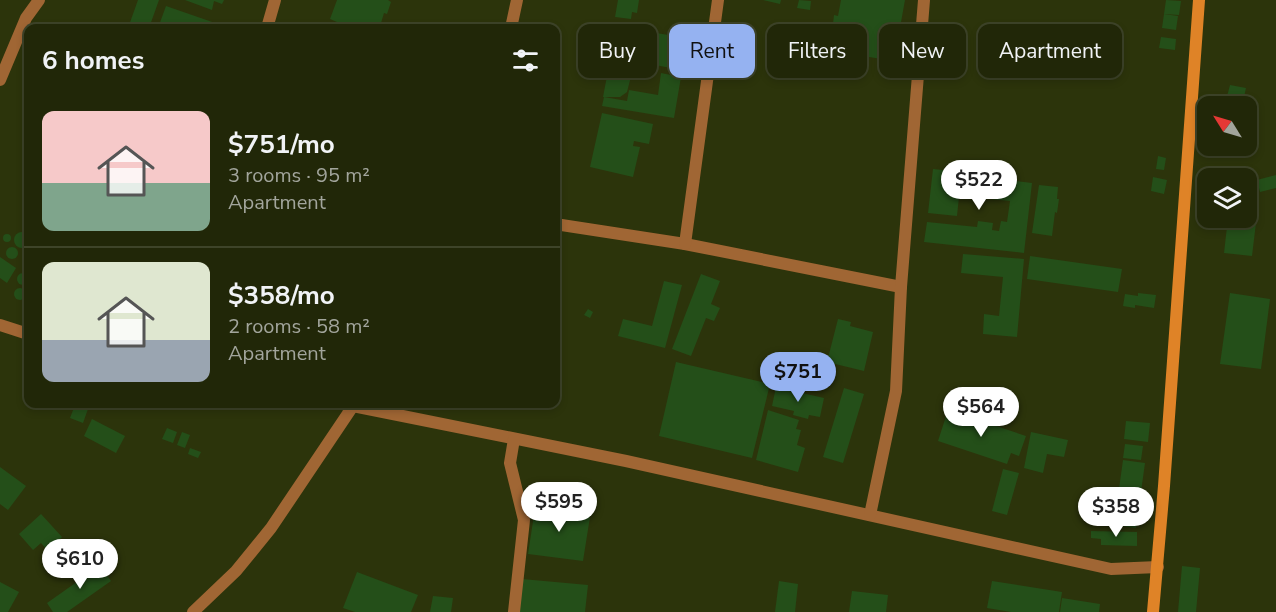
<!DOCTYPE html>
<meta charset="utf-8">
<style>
:root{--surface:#212708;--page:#2d3316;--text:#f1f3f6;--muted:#a2a59c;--line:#3e4429;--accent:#95b2f1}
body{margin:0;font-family:"Nunito Sans",sans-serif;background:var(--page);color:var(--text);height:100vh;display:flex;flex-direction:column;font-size:22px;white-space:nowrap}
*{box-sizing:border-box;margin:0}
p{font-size:20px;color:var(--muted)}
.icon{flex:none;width:33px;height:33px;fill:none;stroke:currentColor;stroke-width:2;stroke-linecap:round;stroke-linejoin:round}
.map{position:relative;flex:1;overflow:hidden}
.panel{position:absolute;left:24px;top:24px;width:536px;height:384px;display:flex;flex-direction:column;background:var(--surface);border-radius:12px;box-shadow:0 3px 9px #0003,0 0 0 2px var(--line)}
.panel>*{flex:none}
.hud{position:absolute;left:578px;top:24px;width:570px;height:54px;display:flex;gap:12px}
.needle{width:39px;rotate:307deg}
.tools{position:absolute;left:1197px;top:96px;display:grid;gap:12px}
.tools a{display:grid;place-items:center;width:60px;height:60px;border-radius:12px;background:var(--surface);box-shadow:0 3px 9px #0003,0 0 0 2px var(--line);font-size:30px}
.price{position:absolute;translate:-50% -51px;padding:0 14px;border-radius:21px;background:#fff;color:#222;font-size:20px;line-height:39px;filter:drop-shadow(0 2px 3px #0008)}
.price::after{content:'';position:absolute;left:50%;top:36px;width:18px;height:14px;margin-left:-9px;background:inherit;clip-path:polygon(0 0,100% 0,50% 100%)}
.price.on{background:var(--accent);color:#111}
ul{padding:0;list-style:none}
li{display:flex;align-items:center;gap:18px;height:150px;padding:0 18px}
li+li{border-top:2px solid var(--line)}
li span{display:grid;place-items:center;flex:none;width:168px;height:120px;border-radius:12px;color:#555}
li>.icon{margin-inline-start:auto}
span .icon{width:72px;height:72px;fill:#fffc;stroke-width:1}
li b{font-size:26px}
h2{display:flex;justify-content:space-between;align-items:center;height:72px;padding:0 18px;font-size:26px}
.chip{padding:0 21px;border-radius:12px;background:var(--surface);box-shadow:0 3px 9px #0003,0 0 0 2px var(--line);font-size:21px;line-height:54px}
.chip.on{background:var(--accent);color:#111}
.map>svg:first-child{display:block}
</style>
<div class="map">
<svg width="1276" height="612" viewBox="0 0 1276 612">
<rect width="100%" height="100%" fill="#2c340b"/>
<g fill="#244f19">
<polygon points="138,0 159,0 149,28 128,28"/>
<polygon points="185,0 224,0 222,4 214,1 212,10"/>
<polygon points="337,0 388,0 391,2 387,14 384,13 381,23 386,24 384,28 335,28 337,22 330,19"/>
<polygon points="618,0 639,0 637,13 632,12 631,19 615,17"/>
<polygon points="763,0 781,0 780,4"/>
<polygon points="799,0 811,1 810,10 797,8"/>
<polygon points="841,0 905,0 894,61 832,51 837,25 833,24 834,15 838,16"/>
<polygon points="1166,0 1181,1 1179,15 1164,14"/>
<polygon points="166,6 218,24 216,28 158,28"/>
<polygon points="1164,14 1178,16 1176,30 1162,28"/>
<polygon points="615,30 647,35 645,50 630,48 629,51 637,53 627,92 620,97 603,97 611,55 607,54 609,48 612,49"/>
<polygon points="650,32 687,38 682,70 644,63"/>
<polygon points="1161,37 1176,39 1175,50 1159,48"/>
<polygon points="661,73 681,77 674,118 602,106 604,97 627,101 629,90 658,95"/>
<polygon points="1230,85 1246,88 1242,106 1225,104"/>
<polygon points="602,113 653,124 649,144 634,141 633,146 640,147 633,177 590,167"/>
<polygon points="1158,156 1166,158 1164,170 1156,169"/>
<polygon points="933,169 990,175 990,178 1032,183 1024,253 924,242 927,222 977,227 978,221 993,223 992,230 999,231 1001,221 1007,222 1010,201 949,195 949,196 959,197 957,216 928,213"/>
<polygon points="1276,175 1276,188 1260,192 1257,180"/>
<polygon points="1153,177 1167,180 1164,194 1151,191"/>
<polygon points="1039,185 1058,187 1057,199 1059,199 1057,213 1055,212 1052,236 1032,233"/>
<polygon points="1246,197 1259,198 1252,256 1224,253 1228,218 1246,218"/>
<polygon points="1212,218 1226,218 1225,230 1211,230"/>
<circle cx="22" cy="240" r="8"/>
<circle cx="7" cy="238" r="4"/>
<circle cx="12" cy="253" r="6"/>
<polygon points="963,254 1024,259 1017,337 983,334 984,314 999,316 1003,277 961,273"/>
<polygon points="1030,256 1122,269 1118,292 1027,279"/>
<polygon points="0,257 16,268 7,283 0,278"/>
<circle cx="23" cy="279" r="6"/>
<polygon points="701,274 720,281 711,304 720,308 714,321 706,318 691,356 672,349"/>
<polygon points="664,281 682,285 665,348 618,336 623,319 652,326"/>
<circle cx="20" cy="294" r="6"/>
<polygon points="1138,293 1156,295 1154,308 1135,305 1135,308 1123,306 1125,294 1138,296"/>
<polygon points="1230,293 1270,299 1261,369 1220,364"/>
<polygon points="588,309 593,312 590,318 584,315"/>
<polygon points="838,319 851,322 850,326 873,332 864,371 827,362"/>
<polygon points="676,362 770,384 752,458 659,436"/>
<polygon points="776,387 824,398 820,417 809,415 808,419 793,415 794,411 772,406"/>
<polygon points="844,388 864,394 843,463 823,457"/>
<polygon points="75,405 88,409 83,423 70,418"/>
<polygon points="768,410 799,420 796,429 801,430 797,445 805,448 798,472 756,460"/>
<polygon points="948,410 1026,436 1019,456 1011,453 1007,464 938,441"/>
<polygon points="92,419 125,436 116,453 84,436"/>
<polygon points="1126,421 1150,423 1148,442 1124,439"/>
<polygon points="167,428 177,432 173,443 162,439"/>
<polygon points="182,432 190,435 185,448 177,445"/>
<polygon points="1031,432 1068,440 1064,457 1047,454 1043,473 1024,468"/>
<polygon points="1125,444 1143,446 1141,460 1123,458"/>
<polygon points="190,448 201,452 198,458 188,454"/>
<polygon points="1123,460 1145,463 1136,528 1114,525"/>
<polygon points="0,467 26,486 8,510 0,504"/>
<polygon points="1003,469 1019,473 1007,515 992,511"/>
<polygon points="541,501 572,505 570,515 590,517 583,561 528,554 534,515 539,516"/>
<polygon points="41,514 62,537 48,551 41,543 33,550 19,534"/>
<polygon points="1091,531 1137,532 1137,546 1101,545 1101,539 1091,538"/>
<polygon points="97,562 111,581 67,612 53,612 47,603 91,572 88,568"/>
<polygon points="1182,566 1200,568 1196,612 1178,612"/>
<polygon points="357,572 418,595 411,612 355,612 343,608"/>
<polygon points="522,579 588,585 585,612 519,612"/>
<polygon points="779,581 798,584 795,612 775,612"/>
<polygon points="992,581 1062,592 1059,612 1011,612 987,608"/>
<polygon points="0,582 19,592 8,612 0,612"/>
<polygon points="852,591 888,595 886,612 849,612"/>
<polygon points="433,596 453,598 451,612 430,612"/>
<polygon points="1062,598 1100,604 1099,612 1060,612"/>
</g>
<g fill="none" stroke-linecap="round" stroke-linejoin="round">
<g stroke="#a06634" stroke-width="12">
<polyline points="267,28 275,0"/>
<polyline points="511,28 517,0"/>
<polyline points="0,80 26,18 39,0"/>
<polyline points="555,224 685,244 901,287"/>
<polyline points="685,244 718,0"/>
<polyline points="0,325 28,334"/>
<polyline points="343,404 626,461 1111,569 1158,567"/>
<polyline points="870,515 896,391 901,287 924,0"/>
<polyline points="193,612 236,571 271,528 353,406"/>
<polyline points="514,612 524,520 510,463 514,439"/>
</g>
<polyline stroke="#df8327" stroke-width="12" points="1153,612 1164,486 1199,0"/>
</g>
</svg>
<div class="tools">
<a><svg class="needle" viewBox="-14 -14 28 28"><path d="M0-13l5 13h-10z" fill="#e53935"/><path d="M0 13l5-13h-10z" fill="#a2a59c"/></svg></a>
<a><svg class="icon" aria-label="layers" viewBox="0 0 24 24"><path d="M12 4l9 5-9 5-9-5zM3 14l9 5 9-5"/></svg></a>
</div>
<b class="price" style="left:979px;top:211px">$522</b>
<b class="price on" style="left:798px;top:403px">$751</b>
<b class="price" style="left:981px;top:438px">$564</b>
<b class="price" style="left:559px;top:533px">$595</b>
<b class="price" style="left:1116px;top:538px">$358</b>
<b class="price" style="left:80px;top:590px">$610</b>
<div class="hud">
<a class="chip">Buy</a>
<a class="chip on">Rent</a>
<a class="chip">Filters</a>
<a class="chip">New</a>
<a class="chip">Apartment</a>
</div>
<section class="panel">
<h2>6 homes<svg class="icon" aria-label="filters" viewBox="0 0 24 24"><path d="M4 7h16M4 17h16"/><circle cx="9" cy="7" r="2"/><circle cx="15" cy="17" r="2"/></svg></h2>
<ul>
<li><span style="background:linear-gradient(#f6c9c9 60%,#7fa58c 0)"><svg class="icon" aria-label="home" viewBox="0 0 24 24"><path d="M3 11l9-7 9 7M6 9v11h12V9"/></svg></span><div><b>$751/mo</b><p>3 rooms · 95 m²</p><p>Apartment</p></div></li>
<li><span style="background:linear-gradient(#dfe7d0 65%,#9aa5b1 0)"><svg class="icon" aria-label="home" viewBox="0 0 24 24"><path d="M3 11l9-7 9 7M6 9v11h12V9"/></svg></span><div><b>$358/mo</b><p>2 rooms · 58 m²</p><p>Apartment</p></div></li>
</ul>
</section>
</div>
